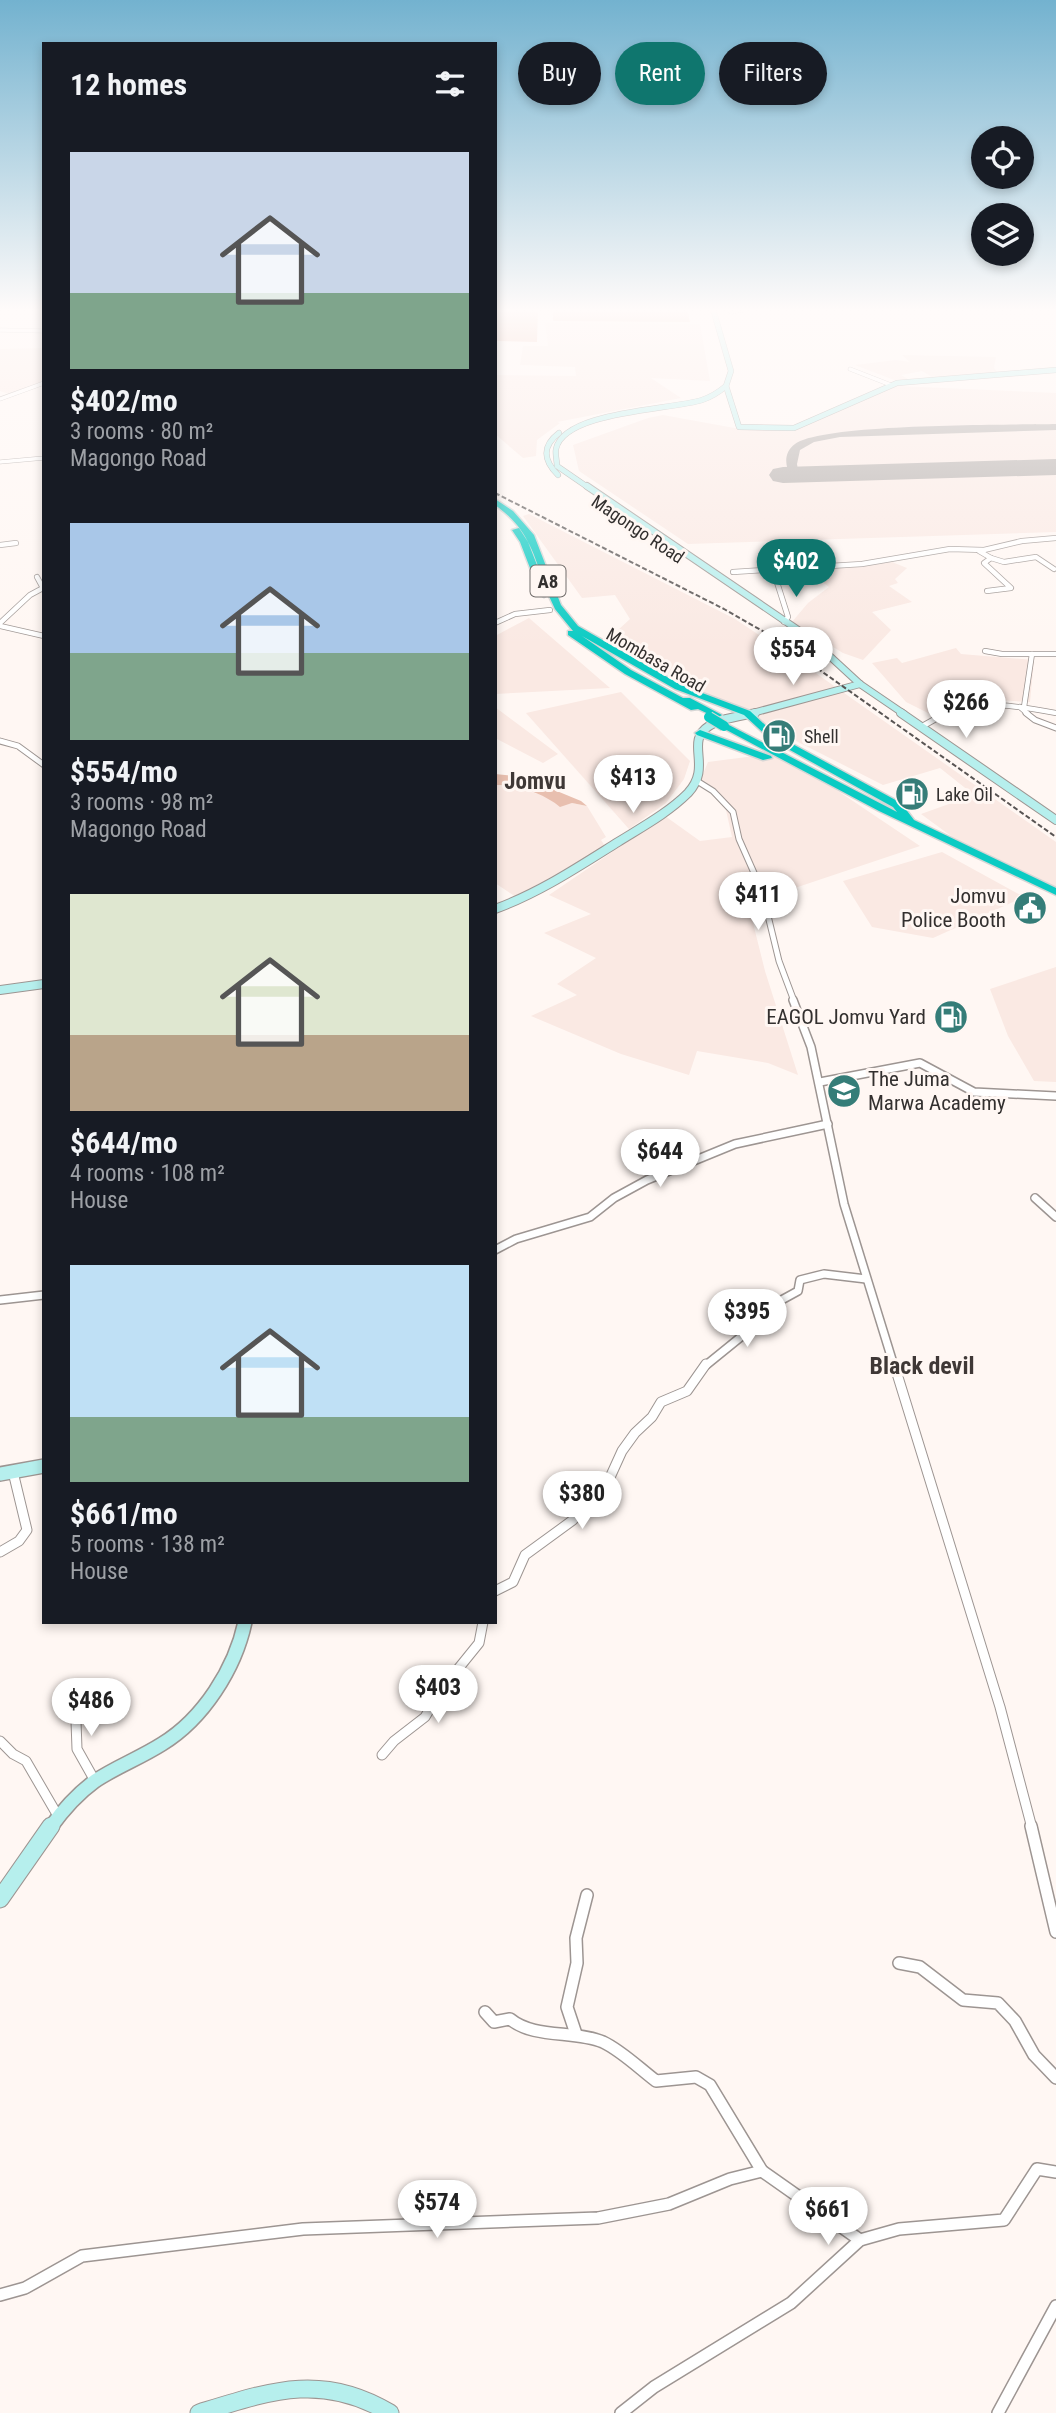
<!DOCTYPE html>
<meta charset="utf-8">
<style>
:root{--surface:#171b24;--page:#20242c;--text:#f1f3f6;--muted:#9ea1a6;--accent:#0f766e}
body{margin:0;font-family:"Roboto Condensed",sans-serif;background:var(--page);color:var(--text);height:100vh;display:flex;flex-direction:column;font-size:26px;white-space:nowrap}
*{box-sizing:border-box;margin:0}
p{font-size:23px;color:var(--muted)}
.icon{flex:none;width:38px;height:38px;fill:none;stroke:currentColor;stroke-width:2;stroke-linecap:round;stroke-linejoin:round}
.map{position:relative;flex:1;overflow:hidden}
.drawer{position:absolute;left:42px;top:42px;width:455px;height:1582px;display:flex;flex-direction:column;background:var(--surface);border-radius:0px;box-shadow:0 4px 10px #0003}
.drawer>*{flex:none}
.top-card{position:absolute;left:518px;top:42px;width:432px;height:63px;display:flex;gap:14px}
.controls{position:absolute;left:971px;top:126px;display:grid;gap:14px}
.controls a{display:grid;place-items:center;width:63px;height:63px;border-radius:50%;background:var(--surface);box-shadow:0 4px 10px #0003;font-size:35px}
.price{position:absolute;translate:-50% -60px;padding:0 16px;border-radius:24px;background:#fff;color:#222;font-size:23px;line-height:46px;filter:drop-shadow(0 2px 4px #0008)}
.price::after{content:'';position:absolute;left:50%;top:42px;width:21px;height:16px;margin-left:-10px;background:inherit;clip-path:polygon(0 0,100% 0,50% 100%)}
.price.current{background:var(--accent);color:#fff}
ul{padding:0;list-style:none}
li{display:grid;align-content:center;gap:14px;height:371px;padding:0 28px}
li span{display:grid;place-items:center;height:217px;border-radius:0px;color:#555}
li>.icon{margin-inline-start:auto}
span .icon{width:126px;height:126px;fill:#fffc;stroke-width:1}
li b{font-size:30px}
h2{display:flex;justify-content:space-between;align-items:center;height:84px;padding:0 28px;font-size:30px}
.pill{padding:0 24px;border-radius:32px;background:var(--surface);box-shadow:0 4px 10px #0003;font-size:24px;line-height:63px}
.pill.current{background:var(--accent);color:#fff}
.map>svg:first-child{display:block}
</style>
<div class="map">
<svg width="1056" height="2413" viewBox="0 0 1056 2413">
<rect width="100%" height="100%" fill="#fff7f3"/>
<g fill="#fae9e3">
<polygon points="545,323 700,324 710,381 651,378 681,398 557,422 560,423 537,440 536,456 523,458 495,434 495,375 576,376 575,367 520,365 523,346 548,346"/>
<polygon points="44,348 44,382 9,394 0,391 0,349"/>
<polygon points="902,355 996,357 994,368 998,373 932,377 922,371 901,375 908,379 894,380 855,365 896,360 910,362"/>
<polygon points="897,386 1056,393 1056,532 688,544 579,471 573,445 648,418 663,415 740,429 792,429"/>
<polygon points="529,514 735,619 810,669 1056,842 1056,888 962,844 921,814 974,795 940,768 883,785 654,669 621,655 606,641 630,619 615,595 582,598 523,516"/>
<polygon points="892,562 907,568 895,579 898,583 889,586 912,602 872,612 891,630 863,660 843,653 792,622 808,603 829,587 807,570"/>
<polygon points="529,618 610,688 495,694 495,636"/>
<polygon points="956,648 961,654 1034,660 1030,702 997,700 953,705 932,715 906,702 872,663 897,658 902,663"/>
<polygon points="621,692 690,761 684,779 666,803 629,829 526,713"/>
<polygon points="495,707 558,754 543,763 495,738"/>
<polygon points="769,754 835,789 920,846 771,896 749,907 765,971 798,1075 768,1063 697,1051 689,1075 621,1054 531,1016 577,995 557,984 596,958 544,933 591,914 549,895 665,816 700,841 732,837 726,810 700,781 708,762"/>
<polygon points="495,785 515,787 548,797 560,806 572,803 587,806 606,837 601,840 605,846 516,897 495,883"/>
<polygon points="942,852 1024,897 933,938 872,927 843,881"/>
<polygon points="1056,967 1056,1082 1034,1081 1008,1036 990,989"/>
</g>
<path fill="#e8bfaf" d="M495,774l28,3 58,24 6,5 -15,-3 -12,4c-17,-14 -43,-22 -65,-22z"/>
<g fill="#e7ad97">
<polygon points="495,309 538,309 537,342 495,341"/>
<polygon points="553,309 687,309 690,322 553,321"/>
</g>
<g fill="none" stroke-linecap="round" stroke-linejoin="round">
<path fill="#aca6a3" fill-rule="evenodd" d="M1056,424v6l-216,7 -26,5 -14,8 -3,14 2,13h-8c-6,-11 -8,-24 4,-33 27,-21 216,-19 261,-20z"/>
<polygon fill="#aca6a3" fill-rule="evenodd" points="1056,459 1056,475 783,483 773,481 769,475 773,469 783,467"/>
<g stroke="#9d9592" stroke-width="4.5">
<g id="street-far5">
<polyline points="727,309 731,312 747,309"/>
<polyline points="0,330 44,331"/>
<polyline points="850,369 891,385"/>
<polyline points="0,399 44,383"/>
<polyline points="0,462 44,458"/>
</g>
</g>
<g stroke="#9d9592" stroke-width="6">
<g id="street-far4">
<polyline points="0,545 16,543"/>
<polyline points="979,551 991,558 984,563 1011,588 987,591"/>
<polyline points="769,557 788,617 784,622"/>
<polyline points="991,558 1004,562 1036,557 1054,569"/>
<polyline points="733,572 862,564 950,549 984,550 1022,541 1056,538"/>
<polyline points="0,623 30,595 43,588 37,577"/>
<polyline points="495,623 515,614 550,610"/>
<polyline points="0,626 44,636"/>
<polyline points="985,651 1002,654 1056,654"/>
<polyline points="1020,707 1028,714"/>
<polyline points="1024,707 1032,654"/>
<path d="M942,714c36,-15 77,-8 114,-1"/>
</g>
</g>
<g stroke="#9d9592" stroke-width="7">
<g id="street-far3">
<polyline points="1026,713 1035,720 1056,728"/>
<polyline points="921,727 946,713"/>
<polyline points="0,741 18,746 44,765"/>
<polyline points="697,781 713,791 733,812 739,839 762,891 779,961 794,1001"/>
</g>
</g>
<g stroke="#9d9592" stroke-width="10">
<g id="street-far2">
<polyline points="793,1000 811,1047 844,1204 894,1366"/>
<polyline points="820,1082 920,1063 974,1092 1056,1096"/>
<polyline points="1035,1198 1056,1217"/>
<polyline points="495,1250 516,1239 590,1217 614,1198 647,1180 735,1144 828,1124"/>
<polyline points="0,1300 44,1295"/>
<polyline points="705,1366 742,1336 767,1308 798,1291 800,1280 824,1274 866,1279"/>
</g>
</g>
<g stroke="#9d9592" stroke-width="11">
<g id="street-far1">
<polyline points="894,1364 1000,1707 1032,1828"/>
<polyline points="0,1552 19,1541 27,1530 13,1472"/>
<polyline points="495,1591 513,1582 525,1555 573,1520 607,1484 622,1451 635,1433 652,1417 661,1402 687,1391 706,1364"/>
<polyline points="71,1703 76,1721 77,1749 95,1781"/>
<polyline points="0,1741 13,1754 26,1761 58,1816"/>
<polyline points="382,1755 394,1741 425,1717 441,1690 479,1643 483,1622"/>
</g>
</g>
<g stroke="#9d9592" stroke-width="14">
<g id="street">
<polyline points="1031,1826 1056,1932"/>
<polyline points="899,1963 920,1967 963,2000 998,2003 1015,2021 1034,2055 1056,2078"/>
<path d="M485,2012l9,10 16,-3c24,20 64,11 93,23 19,9 37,27 53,39l40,-4 14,8 52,86"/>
<polyline points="576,2034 567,2007 577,1963 576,1938 587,1895"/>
<polyline points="0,2295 25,2288 82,2256 303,2229 598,2218 669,2204 730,2179 762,2171 860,2240"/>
<polyline points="621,2413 654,2387 791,2303 860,2240 899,2229 1004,2220 1037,2169 1056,2172"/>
<polyline points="998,2413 1056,2306"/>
</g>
</g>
<g stroke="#9d9592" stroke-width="6">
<g id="secondary-far4">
<polyline points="726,386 739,427 794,428 897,383 1056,370"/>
<path d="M558,475c-15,-15 -16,-29 1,-42"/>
<path d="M589,488l-32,-22c0,-5 -2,-12 -1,-17 8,-38 115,-39 146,-49 9,-3 17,-8 24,-14l5,-15 -18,-62"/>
</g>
</g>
<g stroke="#9d9592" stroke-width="8">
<g id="secondary-far3">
<polyline points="587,486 810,638 860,684 904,714"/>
<polyline points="749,714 860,684"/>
</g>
</g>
<g stroke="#9d9592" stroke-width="10">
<g id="secondary-far2">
<polyline points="901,713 1056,820"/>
<path d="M495,909c44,-16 83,-42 123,-67 24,-15 50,-29 70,-49 25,-27 -4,-51 21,-67 12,-8 33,-10 46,-13"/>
<polyline points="0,990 44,984"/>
</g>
</g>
<g stroke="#9d9592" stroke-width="16">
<g id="secondary-far1">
<polyline points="0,1474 44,1466"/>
<path d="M50,1828c13,-18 27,-34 45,-47 21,-14 45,-23 67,-37 41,-25 73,-75 83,-122"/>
</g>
</g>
<g stroke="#9d9592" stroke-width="19">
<g id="secondary">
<polyline points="0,1899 51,1826"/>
<path d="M199,2413c71,-22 123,-41 191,0"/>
</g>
</g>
<g stroke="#d6d6d5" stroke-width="3">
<g id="highway">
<path d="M495,499l18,12 21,24 27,70 17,21 103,59 69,26 26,24 125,68 13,17 142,68v7l-177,-84 -160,-85 8,-2 170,88 -4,-5 -123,-68 -26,-24 -69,-26 -93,-53 49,34 52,28h7l32,17 -5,3 -19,-9 -7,1 -66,-36 -57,-39v-4h5l-18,-22 -7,-15 -4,3 -4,-3 -20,-52 -8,-12 7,-2 9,14 16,41c-12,-35 -18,-56 -49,-78z"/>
<polygon points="700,730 771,756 772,758 763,760 697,735 695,733"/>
</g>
</g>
<use href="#street-far5" stroke="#fff" stroke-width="3.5"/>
<use href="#street-far4" stroke="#fff" stroke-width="4.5"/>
<use href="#street-far3" stroke="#fff" stroke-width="5"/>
<use href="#street-far2" stroke="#fff" stroke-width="7"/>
<use href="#street-far1" stroke="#fff" stroke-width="9"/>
<use href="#street" stroke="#fff" stroke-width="11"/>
<use href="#secondary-far4" stroke="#b6efed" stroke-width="5"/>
<use href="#secondary-far3" stroke="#b6efed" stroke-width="6"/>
<use href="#secondary-far2" stroke="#b6efed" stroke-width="8"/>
<use href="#secondary-far1" stroke="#b6efed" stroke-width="13"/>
<use href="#secondary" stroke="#b6efed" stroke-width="17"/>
<use href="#highway" fill="#0acbc3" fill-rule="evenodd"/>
<polyline stroke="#585453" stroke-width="2" stroke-dasharray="5 2.5" stroke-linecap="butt" points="495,493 724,609 773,637 1056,837"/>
<g stroke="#d6d6d5" stroke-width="12" stroke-linecap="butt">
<polyline id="highway-bridge" points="709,717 724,726"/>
</g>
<use href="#highway-bridge" stroke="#0acbc3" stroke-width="10"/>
</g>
<linearGradient id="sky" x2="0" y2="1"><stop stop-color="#73b2cf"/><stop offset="0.48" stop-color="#fffbfa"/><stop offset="1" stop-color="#fffbfa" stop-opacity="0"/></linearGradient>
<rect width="1056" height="647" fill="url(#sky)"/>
<defs>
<g id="fuel-disc" transform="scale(1.75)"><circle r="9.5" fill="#357d78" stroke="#fff7f3"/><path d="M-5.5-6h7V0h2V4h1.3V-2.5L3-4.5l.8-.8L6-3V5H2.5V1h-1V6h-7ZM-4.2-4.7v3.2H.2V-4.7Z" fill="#fff"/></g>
<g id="civic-disc" transform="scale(1.75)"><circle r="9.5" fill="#357d78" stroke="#fff7f3"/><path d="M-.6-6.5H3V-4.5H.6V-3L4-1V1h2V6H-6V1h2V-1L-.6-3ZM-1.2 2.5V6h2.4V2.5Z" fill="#fff"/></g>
<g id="school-disc" transform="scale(1.75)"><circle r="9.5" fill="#357d78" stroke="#fff7f3"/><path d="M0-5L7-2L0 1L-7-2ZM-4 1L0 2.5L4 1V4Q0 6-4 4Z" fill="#fff"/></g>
</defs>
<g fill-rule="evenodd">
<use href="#fuel-disc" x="779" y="736"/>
<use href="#fuel-disc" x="912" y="794"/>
<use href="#civic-disc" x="1030" y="908"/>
<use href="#fuel-disc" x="951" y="1017"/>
<use href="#school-disc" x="844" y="1091"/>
</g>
<g text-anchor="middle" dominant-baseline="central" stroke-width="6" stroke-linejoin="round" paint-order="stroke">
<g font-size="18" fill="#33302f" stroke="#fff7f3">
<text transform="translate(638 529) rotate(34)">Magongo Road</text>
<text transform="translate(656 660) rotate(30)">Mombasa Road</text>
</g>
<g font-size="18" fill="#33302f" stroke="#fff7f3" text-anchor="start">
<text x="804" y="736">Shell</text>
<text x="936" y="794">Lake Oil</text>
</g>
<rect fill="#fff7f3" stroke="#706c6a" stroke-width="2" x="530.5" y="565.5" width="35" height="31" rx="5"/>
<g font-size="19" font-weight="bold" fill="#33302f">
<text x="548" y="581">A8</text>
</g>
<g font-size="21" fill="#33302f" stroke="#fff7f3" text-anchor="end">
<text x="1006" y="896">Jomvu<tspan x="1006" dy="24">Police Booth</tspan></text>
<text x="926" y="1017">EAGOL Jomvu Yard</text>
<text x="868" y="1079" text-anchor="start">The Juma<tspan x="868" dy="24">Marwa Academy</tspan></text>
</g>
<g font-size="23" font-weight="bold" fill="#3f3836" stroke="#fff7f3">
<text x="535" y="781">Jomvu</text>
</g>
<g font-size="24" font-weight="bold" fill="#3f3836" stroke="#fff7f3">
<text x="922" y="1366">Black devil</text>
</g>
</g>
</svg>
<div class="controls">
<a><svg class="icon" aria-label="locate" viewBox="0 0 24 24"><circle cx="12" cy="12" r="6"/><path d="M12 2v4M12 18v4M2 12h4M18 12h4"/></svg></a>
<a><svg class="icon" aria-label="layers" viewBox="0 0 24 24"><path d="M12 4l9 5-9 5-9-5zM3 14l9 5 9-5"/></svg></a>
</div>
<b class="price current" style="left:796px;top:599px">$402</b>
<b class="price" style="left:793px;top:687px">$554</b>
<b class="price" style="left:966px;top:740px">$266</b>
<b class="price" style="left:633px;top:815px">$413</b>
<b class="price" style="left:758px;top:932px">$411</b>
<b class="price" style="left:660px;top:1189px">$644</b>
<b class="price" style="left:747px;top:1349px">$395</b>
<b class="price" style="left:582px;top:1531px">$380</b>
<b class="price" style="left:438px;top:1725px">$403</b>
<b class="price" style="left:91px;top:1738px">$486</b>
<b class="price" style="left:437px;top:2240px">$574</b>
<b class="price" style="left:828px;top:2247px">$661</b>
<div class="top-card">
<a class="pill">Buy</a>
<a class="pill current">Rent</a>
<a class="pill">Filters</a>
</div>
<section class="drawer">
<h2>12 homes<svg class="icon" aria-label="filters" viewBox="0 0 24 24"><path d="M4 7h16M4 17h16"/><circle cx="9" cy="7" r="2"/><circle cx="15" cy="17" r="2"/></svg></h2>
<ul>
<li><span style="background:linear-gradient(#c9d6e8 65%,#7fa58c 0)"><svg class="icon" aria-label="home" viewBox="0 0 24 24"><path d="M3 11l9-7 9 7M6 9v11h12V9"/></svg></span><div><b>$402/mo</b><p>3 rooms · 80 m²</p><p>Magongo Road</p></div></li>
<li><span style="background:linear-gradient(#a9c7e8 60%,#7fa58c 0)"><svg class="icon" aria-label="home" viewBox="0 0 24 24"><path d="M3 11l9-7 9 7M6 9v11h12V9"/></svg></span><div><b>$554/mo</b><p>3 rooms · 98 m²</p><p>Magongo Road</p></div></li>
<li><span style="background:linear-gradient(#dfe7d0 65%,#b9a48a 0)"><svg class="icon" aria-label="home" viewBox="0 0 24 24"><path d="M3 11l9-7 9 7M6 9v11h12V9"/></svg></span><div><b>$644/mo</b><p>4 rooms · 108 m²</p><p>House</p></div></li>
<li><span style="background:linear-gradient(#bfe0f5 70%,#7fa58c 0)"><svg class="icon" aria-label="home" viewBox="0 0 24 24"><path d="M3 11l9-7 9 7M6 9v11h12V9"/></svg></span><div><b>$661/mo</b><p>5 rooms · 138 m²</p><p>House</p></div></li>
</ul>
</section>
</div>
